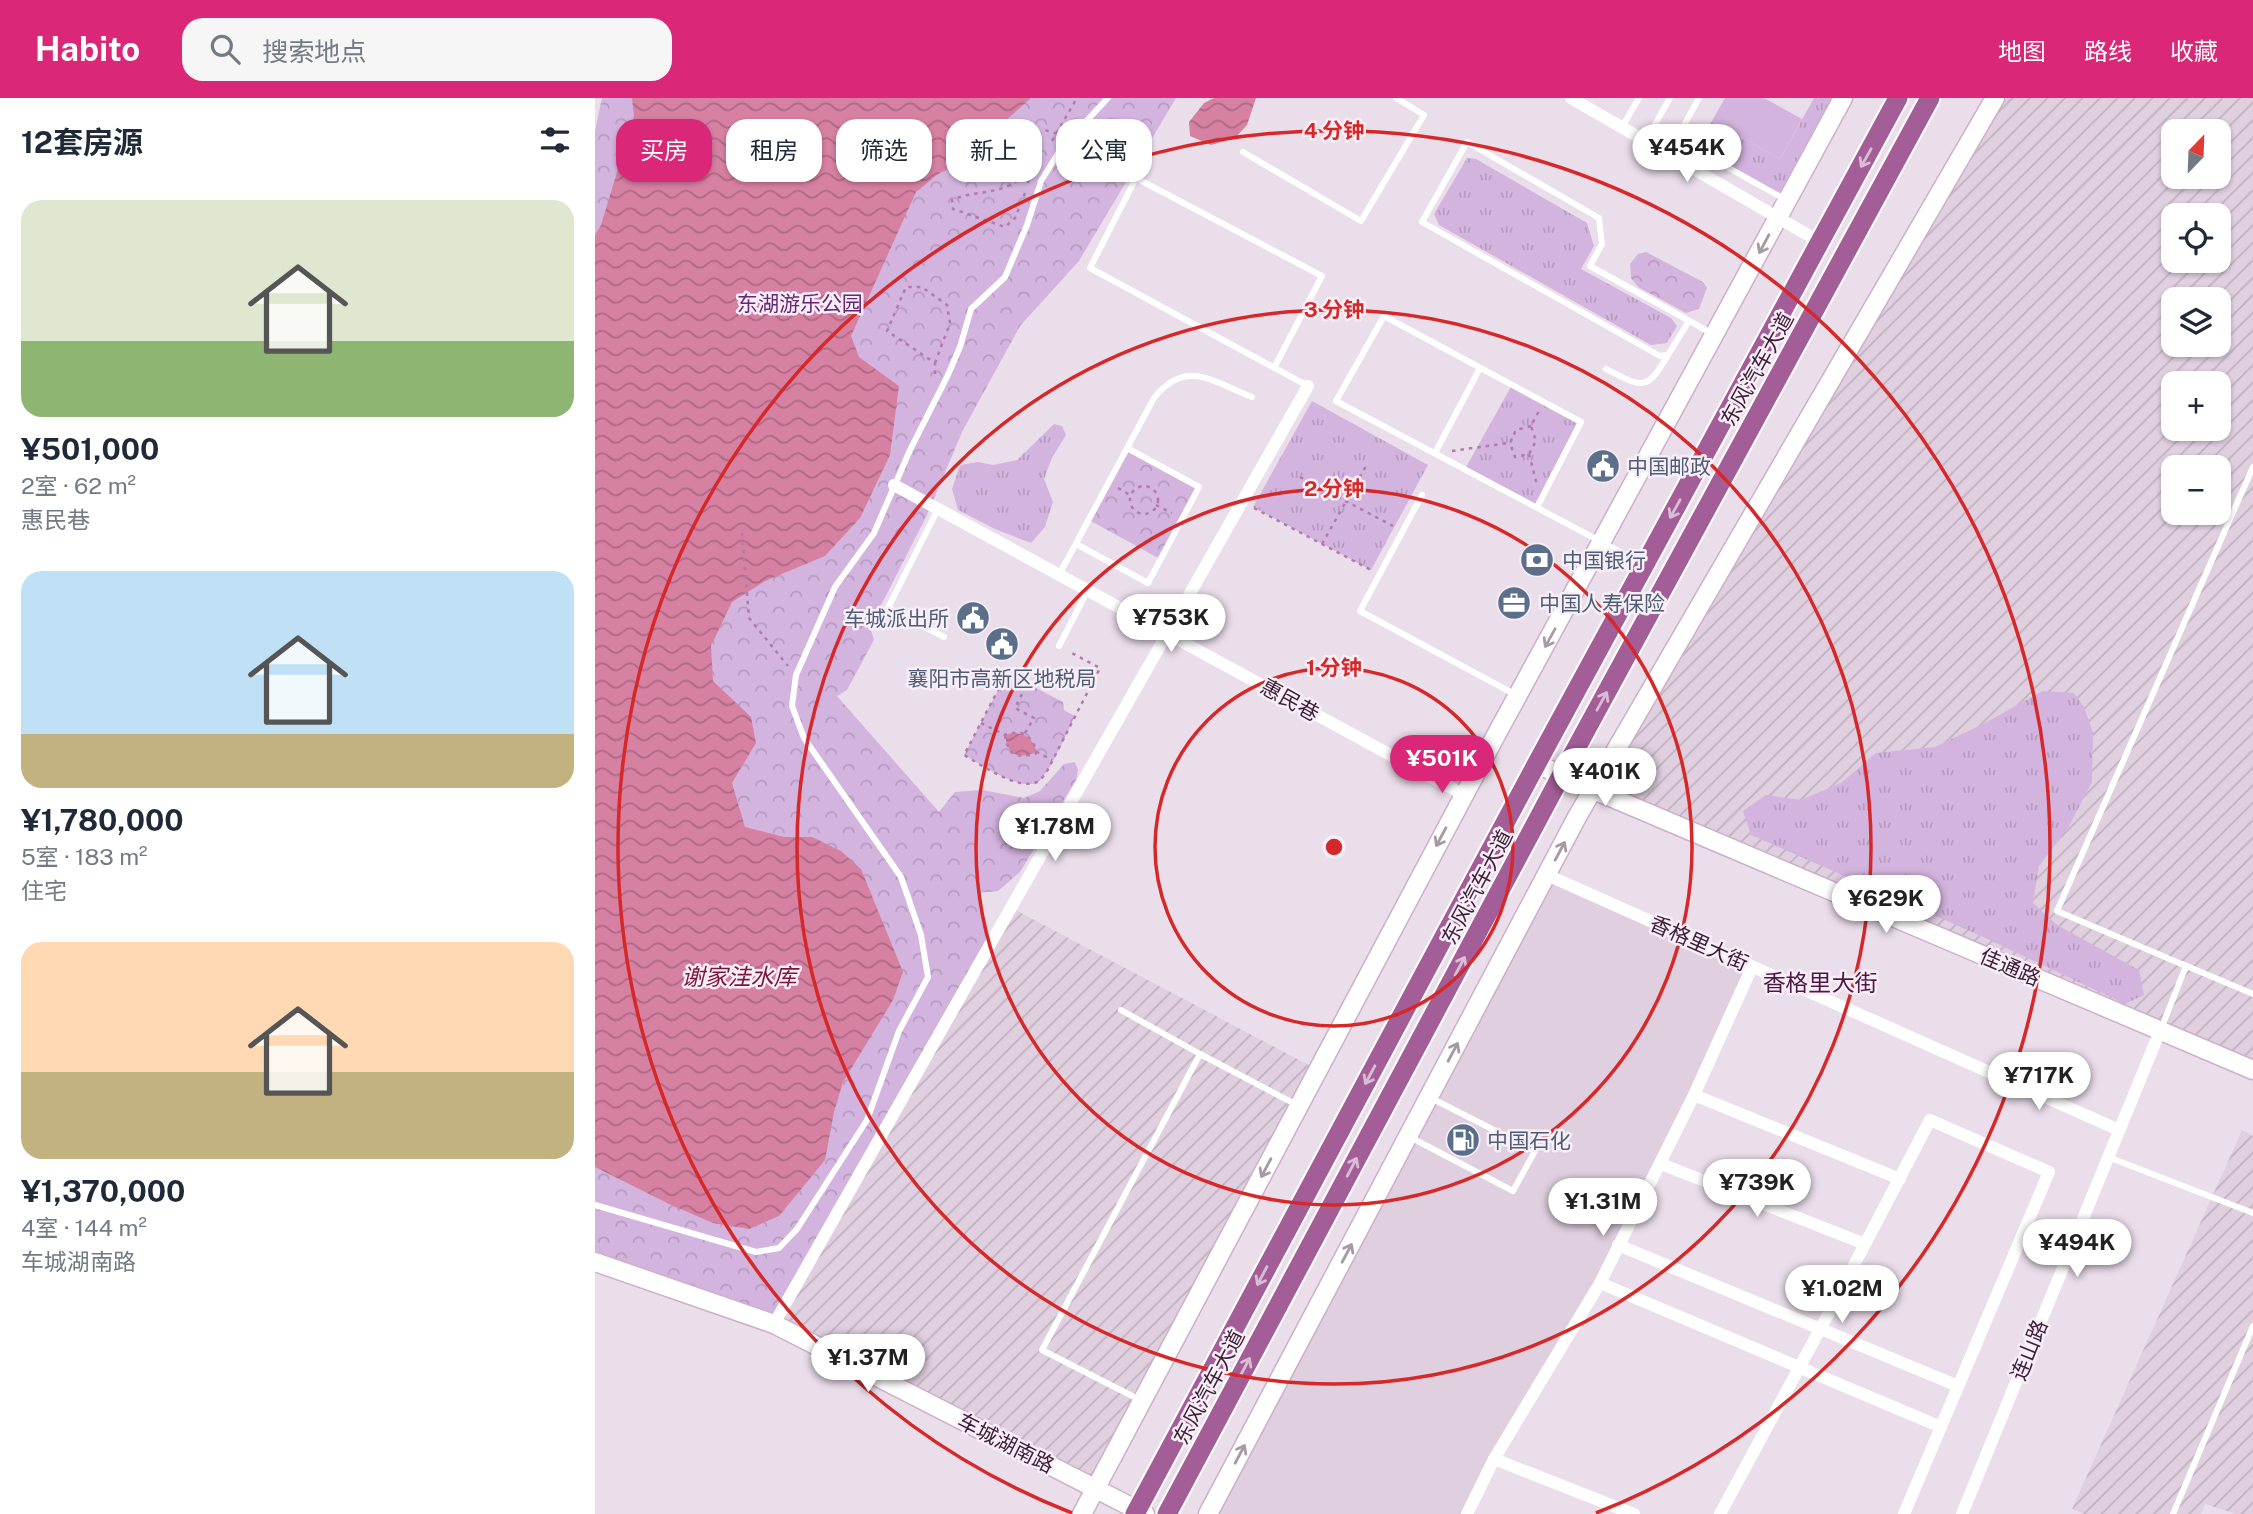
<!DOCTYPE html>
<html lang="zh">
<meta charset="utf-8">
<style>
:root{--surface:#fff;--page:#f6f6f7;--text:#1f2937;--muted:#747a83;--accent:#db2777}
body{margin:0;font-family:"Public Sans","Noto Sans SC",sans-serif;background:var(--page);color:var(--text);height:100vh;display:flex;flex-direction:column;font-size:26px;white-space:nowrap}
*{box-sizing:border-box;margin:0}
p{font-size:23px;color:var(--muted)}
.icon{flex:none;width:38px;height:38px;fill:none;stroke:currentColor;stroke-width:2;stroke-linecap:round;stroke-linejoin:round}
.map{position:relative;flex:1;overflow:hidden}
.side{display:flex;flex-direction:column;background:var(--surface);width:595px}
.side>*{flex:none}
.top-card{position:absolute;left:21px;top:21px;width:665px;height:63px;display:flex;gap:14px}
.needle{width:46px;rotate:23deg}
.controls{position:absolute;left:1566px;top:21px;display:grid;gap:14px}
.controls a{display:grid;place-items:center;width:70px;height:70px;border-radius:14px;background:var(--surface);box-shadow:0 2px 5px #0004;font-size:35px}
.price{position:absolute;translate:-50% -60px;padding:0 16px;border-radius:24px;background:#fff;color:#222;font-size:23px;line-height:46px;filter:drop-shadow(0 2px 4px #0008)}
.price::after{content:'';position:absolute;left:50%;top:42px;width:21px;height:16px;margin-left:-10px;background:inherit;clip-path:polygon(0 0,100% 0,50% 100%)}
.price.on{background:var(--accent);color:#fff}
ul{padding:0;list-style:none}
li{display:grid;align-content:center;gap:14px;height:371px;padding:0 21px}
li span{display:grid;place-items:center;height:217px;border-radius:21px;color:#555}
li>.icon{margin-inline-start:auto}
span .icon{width:126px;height:126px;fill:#fffc;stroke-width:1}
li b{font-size:30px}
h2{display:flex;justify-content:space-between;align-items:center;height:84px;padding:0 21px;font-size:30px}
.pill{padding:0 24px;border-radius:21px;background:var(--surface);box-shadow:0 2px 5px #0004;font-size:24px;line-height:63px}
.pill.on{background:var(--accent);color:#fff}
header{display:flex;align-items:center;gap:42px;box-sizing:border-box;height:98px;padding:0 35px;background:var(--accent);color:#fff}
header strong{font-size:33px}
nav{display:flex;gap:38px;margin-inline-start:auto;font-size:24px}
.search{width:490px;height:63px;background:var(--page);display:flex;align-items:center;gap:18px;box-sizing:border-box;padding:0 24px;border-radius:21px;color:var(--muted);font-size:26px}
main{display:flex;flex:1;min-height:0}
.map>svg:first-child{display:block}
</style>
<header>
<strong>Habito</strong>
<div class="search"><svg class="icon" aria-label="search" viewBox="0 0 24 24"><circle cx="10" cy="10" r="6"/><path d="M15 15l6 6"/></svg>搜索地点</div>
<nav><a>地图</a><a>路线</a><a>收藏</a></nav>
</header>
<main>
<section class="side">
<h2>12套房源<svg class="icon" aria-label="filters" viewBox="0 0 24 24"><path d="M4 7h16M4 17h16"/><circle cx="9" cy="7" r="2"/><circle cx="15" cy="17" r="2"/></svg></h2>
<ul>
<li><span style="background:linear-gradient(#dfe7d0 65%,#8fb573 0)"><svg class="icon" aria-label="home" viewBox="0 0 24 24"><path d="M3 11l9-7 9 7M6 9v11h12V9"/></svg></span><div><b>¥501,000</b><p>2室 · 62 m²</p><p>惠民巷</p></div></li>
<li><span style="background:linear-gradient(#bfe0f5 75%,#c2b280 0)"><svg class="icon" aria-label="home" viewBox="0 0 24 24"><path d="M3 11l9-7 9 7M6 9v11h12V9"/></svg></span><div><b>¥1,780,000</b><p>5室 · 183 m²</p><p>住宅</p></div></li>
<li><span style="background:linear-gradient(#ffd9b3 60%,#c2b280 0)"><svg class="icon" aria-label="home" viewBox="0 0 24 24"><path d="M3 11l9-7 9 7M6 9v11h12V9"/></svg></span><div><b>¥1,370,000</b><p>4室 · 144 m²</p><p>车城湖南路</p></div></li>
</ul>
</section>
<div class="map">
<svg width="1658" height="1416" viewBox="0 0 1658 1416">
<defs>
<pattern id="industrial-furrows" width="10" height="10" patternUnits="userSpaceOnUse" patternTransform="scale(1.75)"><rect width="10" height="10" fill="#dfcfdf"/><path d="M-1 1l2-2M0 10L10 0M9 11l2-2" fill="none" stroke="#c0b1c0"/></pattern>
<pattern id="grass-tufts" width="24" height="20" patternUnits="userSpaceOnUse" patternTransform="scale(1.75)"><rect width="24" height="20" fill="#d3b4de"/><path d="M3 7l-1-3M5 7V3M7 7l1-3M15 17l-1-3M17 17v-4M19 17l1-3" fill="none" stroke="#b69abf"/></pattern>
<pattern id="forest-crowns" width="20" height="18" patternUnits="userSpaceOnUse" patternTransform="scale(1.75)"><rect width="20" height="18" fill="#d3b4de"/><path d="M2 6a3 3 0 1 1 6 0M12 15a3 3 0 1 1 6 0" fill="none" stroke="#b69abf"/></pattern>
<pattern id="water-waves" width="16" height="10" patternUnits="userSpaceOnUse" patternTransform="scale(1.75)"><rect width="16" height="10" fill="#d680a2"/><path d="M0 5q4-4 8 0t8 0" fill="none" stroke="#af6885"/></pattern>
</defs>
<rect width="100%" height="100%" fill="#ebdeeb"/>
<polygon fill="#dfcfdf" points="952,777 1157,869 1066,1066 872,1416 613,1416"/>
<g fill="url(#industrial-furrows)" fill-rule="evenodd">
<path d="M1400,0h258v972l-660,-280zM1578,33h46v46h-46zM1578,117h46v46h-46zM1578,201h46v46h-46zM1578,285h46v46h-46zM1578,369h46v46h-46z"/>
<polygon points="415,809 723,972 500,1391 179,1226"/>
<polygon points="1647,1032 1658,1038 1658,1416 1641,1416 1610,1406 1606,1416 1489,1416 1477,1411"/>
</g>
<g fill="url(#grass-tufts)">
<polygon points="1219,0 1248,0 1192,103 1102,52 1117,23 1185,61"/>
<polygon points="872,60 881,61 992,125 999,148 986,171 1076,220 1082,228 1072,245 1056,247 844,127 839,116"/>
<polygon points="917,287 986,324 942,409 870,371"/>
<polygon points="717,303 833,367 776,472 658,409"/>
<polygon points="459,326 467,328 471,337 457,360 449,381 458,404 450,429 436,445 400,431 363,412 357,391 365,367 383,364 398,367 422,362"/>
<polygon points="1447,593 1479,595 1489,609 1498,635 1497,684 1473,730 1444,768 1438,805 1462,827 1544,872 1549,897 1530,906 1384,837 1156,737 1148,713 1171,697 1206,702 1246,685 1281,655 1340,649 1392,624"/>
</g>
<g fill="url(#forest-crowns)">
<polygon points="7,0 581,0 484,163 425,228 368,332 332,417 275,529 279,542 252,592 242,598 344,714 360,694 387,692 429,700 445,693 469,666 480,664 483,672 481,682 425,774 403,793 382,795 394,847 179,1226 0,1164 0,33"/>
<polygon points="1051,154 1108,184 1112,190 1104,211 1091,215 1043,189 1036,180 1035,166 1043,156"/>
<polygon points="532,350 604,389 565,461 494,422"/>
<path d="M412,575l56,29 1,8 11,6c-7,14 -26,61 -39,67 -19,7 -55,-19 -72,-28z"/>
</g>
<polygon fill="#d3b4de" points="1130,0 1169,0 1207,21 1185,61 1117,23"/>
<g fill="url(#water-waves)">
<polygon points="37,0 436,0 400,32 387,55 343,76 321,94 256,238 264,259 304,288 295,357 265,420 230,458 170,483 137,504 116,548 118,583 156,619 161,645 137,685 150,729 189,739 217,739 246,753 266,771 308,874 298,902 248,984 239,1014 230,1062 184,1118 154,1131 118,1125 74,1106 0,1069 0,137 6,127 39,18"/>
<polygon points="619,0 661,0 652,27 640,40 616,47 595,38 594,24 609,5"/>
<path d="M418,635c15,1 19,6 24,19 -18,7 -29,5 -32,-17z"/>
</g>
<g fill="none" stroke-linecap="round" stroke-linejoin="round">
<g stroke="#ccb0c9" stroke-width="21">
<g id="secondary">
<polyline points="942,665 966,678 1658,972"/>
<polyline points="0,1164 179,1226 550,1416"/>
<polyline points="487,1416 900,639 1248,0"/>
<polyline points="613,1416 982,719 1400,0"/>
</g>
</g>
<g stroke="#fff" stroke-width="23">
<g id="primary">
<polyline points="540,1416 942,665 1303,0"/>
<polyline points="572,1416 966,678 1335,0"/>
</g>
</g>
<g stroke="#b17baa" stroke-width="2.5" stroke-dasharray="3.5 5" stroke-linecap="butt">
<polyline points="457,43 482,0"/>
<polyline points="433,85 437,71 448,58"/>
<path d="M430,95l-10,25 -10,9 -52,-18 -1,-9c23,-10 45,-5 65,-19v-17l5,-21 23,-13 16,5"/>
<polyline points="340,265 355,225 352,207 327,189 311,189 292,233 340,265 340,276"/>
<polyline points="936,328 921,332 915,345 920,359 934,356 941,343 936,328 944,313"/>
<polyline points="857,353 913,345"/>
<polyline points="934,356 942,387"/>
<polyline points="705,379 798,428"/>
<circle cx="549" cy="402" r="14"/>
<polyline points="523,390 535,397"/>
<polyline points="561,407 577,415"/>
<polyline points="659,410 776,472"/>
<polyline points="147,435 154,520 193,568"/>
<polyline points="727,446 771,368"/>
<path d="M412,575l-43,82c16,9 54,36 73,27 3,-1 5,-5 8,-7l55,-107 -32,-17"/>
<path d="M386,625l24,12c18,-6 26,0 32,17l15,8"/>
<polyline points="430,635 439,620 420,610 432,586"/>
<path d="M410,637c3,21 13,24 32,18"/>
</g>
<g stroke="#fff" stroke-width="6">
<polyline points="1075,0 1059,28 1191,102"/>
<polyline points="1027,29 1044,0"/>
<polyline points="1082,40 1104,0"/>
<polyline points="648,54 766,123 829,17 801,0"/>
<polyline points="1094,223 1073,257 1065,258 827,124 872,44 1004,120 1007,146 995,168 1118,236"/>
<polyline points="679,270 727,178 541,80 495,170 713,288"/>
<path d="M1011,271c36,18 40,24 62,-14"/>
<polyline points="840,355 885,270"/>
<polyline points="827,397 765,513 921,597"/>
<polyline points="942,409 986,324 789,218 741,303 1048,466"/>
<polyline points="343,411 293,510 349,539"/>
<polyline points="481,446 553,485 604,389 532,350"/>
<path d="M464,477l95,-177c32,-40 59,-16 98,-1"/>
<polyline points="464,548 493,492"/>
<polyline points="1587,866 1658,896"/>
<polyline points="526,912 605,956"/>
<polyline points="1566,931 1591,868 1462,813 1658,369"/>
<polyline points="815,1039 918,1093 940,1053 834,999"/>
<polyline points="1513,1059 1658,1115"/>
<polyline points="0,1107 161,1154 184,1150 202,1131 272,1022 304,933 333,879 326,837 306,779 209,640 197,608 201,577 240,489 279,435 315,352 352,279 365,249 376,211 410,179 432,127 446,83 467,49 513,0"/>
<polyline points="545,1302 447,1252 605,956 702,1007"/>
<polyline points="1578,1416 1658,1228"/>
</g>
<g stroke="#fff" stroke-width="12">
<polyline points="976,0 1225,144"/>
<polyline points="299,387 869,697"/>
<polyline points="952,777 1524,1032"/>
<polyline points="1099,997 1305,1081"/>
<polyline points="1066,1066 1270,1146"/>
<polyline points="1023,1147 1363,1288"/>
<polyline points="1005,1185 1346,1329"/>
<polyline points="179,1226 713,288"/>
<polyline points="899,1361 1039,1416"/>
<polyline points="872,1416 899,1361 1005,1185 1099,997 1157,869"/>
<polyline points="1125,1416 1235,1213 1335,1022 1454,1074 1309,1416"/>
<polyline points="1367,1416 1565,933"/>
</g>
<use href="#secondary" stroke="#fff" stroke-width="18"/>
<use href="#primary" stroke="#a45e97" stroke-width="19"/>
</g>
<defs><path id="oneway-shaft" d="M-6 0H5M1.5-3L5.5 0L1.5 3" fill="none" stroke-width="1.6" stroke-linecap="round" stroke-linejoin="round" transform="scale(1.75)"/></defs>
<g stroke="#dabcd5">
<use href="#oneway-shaft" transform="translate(1271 60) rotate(119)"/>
<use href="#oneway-shaft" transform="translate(1080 411) rotate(119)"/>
<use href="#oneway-shaft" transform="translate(1007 603) rotate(-61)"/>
<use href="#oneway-shaft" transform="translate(865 868) rotate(-62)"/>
<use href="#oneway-shaft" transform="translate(775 977) rotate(118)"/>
<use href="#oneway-shaft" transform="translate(757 1069) rotate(-62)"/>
<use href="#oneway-shaft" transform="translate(667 1178) rotate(118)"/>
<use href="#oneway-shaft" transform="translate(650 1269) rotate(-62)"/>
</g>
<g stroke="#a79aa5">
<use href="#oneway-shaft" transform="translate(1169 146) rotate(118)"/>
<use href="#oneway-shaft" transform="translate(955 540) rotate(119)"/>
<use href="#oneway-shaft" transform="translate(846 739) rotate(118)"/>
<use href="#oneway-shaft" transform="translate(965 753) rotate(-62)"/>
<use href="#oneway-shaft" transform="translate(858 954) rotate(-62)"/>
<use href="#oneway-shaft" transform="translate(671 1070) rotate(118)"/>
<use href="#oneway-shaft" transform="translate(752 1155) rotate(-62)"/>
<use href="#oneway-shaft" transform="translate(645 1356) rotate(-62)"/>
</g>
<g fill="none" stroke="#d62828" stroke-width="3.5">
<circle cx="739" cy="749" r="179"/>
<circle cx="739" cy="749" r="358"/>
<circle cx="739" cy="749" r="537"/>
<path d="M477 1415A716 716 0 1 1 1001 1415"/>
</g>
<defs>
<g id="civic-disc" transform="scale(1.75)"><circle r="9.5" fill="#5c6f8a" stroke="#f7eef7"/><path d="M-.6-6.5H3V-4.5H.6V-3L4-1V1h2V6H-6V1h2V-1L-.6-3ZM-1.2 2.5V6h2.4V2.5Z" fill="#fff"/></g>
<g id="bank-disc" transform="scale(1.75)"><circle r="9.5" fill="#5c6f8a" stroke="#f7eef7"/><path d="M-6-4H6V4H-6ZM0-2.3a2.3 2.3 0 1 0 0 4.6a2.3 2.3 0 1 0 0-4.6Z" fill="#fff"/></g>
<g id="office-disc" transform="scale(1.75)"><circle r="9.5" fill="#5c6f8a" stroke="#f7eef7"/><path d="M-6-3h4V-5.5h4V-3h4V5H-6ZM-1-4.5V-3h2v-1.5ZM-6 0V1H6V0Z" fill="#fff"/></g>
<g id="fuel-disc" transform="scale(1.75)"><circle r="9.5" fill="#5c6f8a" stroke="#f7eef7"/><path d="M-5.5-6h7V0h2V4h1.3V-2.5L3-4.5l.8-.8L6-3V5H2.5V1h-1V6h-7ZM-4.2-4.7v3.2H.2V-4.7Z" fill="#fff"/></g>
</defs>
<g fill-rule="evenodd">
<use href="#civic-disc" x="1008" y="368"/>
<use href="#bank-disc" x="942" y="462"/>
<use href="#office-disc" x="919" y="505"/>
<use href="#civic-disc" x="378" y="520"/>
<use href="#civic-disc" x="407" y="546"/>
<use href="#fuel-disc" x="868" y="1042"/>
</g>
<g text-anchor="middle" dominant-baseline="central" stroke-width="5" stroke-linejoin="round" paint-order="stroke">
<g font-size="21" fill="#682576" stroke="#f7eef7">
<text x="205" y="205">东湖游乐公园</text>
</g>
<g font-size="21" fill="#3c1e36" stroke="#f7eef7">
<text transform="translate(1162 271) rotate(-61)">东风汽车大道</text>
<text transform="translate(695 602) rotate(29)">惠民巷</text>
<text transform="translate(882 789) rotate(-62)">东风汽车大道</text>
<text transform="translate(1104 845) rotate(24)">香格里大街</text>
<text transform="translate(1415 869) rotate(23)">佳通路</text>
<text transform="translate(1434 1252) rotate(-68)">连山路</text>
<text transform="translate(614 1289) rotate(-62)">东风汽车大道</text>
<text transform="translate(411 1345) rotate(27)">车城湖南路</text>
</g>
<g font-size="21" fill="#4e5e75" stroke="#f7eef7" text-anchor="start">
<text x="1032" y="368">中国邮政</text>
<text x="967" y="462">中国银行</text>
<text x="944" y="505">中国人寿保险</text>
<text x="354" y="520" text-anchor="end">车城派出所</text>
<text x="407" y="580" text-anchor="middle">襄阳市高新区地税局</text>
<text x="892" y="1042">中国石化</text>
</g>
<g font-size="23" font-style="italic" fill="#7c143c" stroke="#f7eef7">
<text x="144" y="878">谢家洼水库</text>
</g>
<g font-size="23" fill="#4f1844" stroke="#f7eef7">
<text x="1225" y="884">香格里大街</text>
</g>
</g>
<circle cx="739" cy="749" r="10" fill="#d62828" stroke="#f7eef7" stroke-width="3.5"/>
<g font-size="21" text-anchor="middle" font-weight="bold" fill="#d62828" stroke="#f7eef7" stroke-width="5" stroke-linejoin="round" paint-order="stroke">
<text x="739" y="40">4 分钟</text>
<text x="739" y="219">3 分钟</text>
<text x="739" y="398">2 分钟</text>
<text x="739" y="577">1 分钟</text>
</g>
</svg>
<div class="controls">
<a><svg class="needle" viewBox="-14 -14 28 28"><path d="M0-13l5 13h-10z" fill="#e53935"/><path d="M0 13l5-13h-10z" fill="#747a83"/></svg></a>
<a><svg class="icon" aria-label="locate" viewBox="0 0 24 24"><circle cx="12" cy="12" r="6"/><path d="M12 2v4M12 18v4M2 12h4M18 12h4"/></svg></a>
<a><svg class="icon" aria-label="layers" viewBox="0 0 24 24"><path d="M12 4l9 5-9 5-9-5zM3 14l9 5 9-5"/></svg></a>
<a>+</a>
<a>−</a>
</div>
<b class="price" style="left:1092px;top:86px">¥454K</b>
<b class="price" style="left:576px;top:556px">¥753K</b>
<b class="price on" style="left:847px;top:697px">¥501K</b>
<b class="price" style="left:1010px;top:710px">¥401K</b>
<b class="price" style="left:460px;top:765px">¥1.78M</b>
<b class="price" style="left:1291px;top:837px">¥629K</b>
<b class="price" style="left:1444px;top:1014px">¥717K</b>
<b class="price" style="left:1162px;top:1121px">¥739K</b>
<b class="price" style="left:1008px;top:1140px">¥1.31M</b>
<b class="price" style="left:1482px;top:1181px">¥494K</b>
<b class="price" style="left:1247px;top:1227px">¥1.02M</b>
<b class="price" style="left:273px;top:1296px">¥1.37M</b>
<div class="top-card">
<a class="pill on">买房</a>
<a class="pill">租房</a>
<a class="pill">筛选</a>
<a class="pill">新上</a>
<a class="pill">公寓</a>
</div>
</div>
</main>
